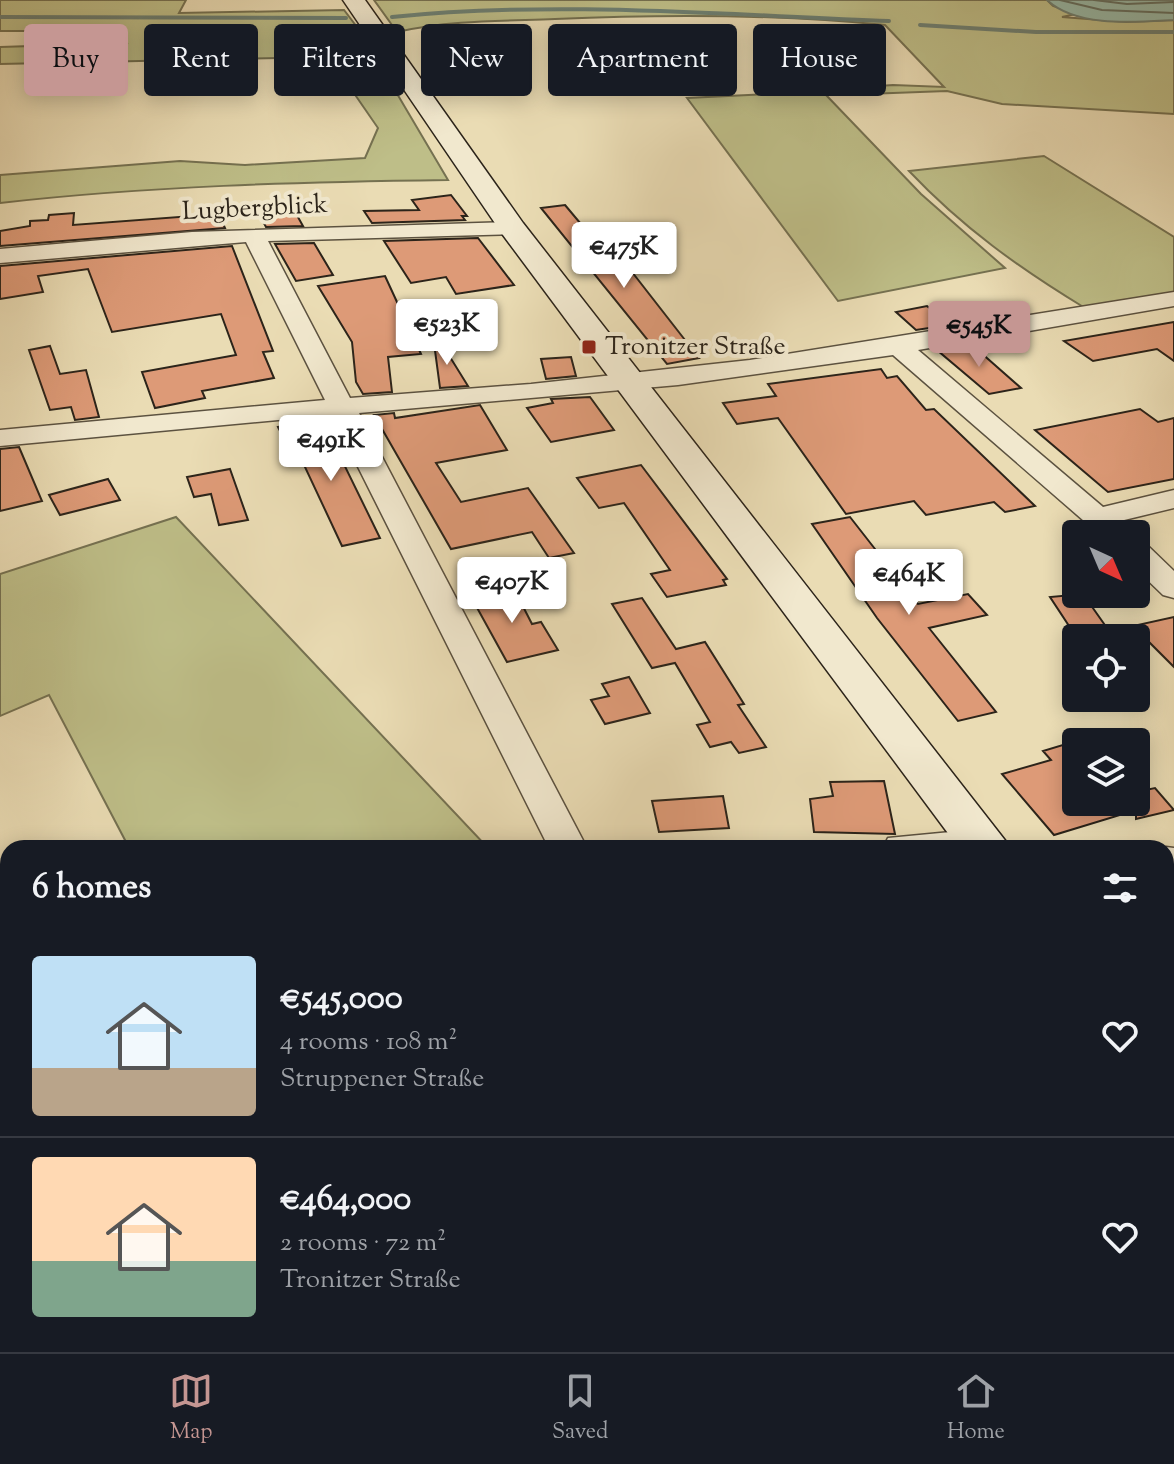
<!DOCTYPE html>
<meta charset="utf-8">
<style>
:root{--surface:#171b24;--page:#20242c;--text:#f1f3f6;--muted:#9ea1a6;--line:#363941;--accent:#c59692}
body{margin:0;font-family:"Sorts Mill Goudy",serif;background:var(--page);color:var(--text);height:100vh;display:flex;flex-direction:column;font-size:30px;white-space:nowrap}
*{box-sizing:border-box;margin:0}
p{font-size:26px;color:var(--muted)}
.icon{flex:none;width:44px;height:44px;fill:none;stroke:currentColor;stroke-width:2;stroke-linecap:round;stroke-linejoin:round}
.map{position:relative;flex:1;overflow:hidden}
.panel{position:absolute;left:0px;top:840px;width:1174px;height:512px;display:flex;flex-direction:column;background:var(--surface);border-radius:24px 24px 0 0;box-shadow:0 4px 20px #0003}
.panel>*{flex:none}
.hud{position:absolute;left:24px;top:24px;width:1126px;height:72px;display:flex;gap:16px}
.needle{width:52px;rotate:136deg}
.controls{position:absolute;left:1062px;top:520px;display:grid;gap:16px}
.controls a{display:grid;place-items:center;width:88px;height:88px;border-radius:8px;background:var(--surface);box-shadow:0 4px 20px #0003;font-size:40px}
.price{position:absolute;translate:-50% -68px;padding:0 18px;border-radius:8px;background:#fff;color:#222;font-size:26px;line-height:52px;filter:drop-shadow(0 2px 4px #0008)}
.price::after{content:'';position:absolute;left:50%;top:48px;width:24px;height:18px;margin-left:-12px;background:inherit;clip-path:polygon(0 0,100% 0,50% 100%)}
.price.current{background:var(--accent);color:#111}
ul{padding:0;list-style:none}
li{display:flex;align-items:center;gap:24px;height:200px;padding:0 32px}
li+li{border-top:2px solid var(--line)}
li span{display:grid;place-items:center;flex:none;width:224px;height:160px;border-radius:8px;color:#555}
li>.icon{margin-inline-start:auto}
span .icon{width:96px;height:96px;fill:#fffc;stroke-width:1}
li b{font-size:34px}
h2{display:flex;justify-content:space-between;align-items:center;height:96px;padding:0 32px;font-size:34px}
.chip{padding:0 28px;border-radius:8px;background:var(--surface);box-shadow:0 4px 20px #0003;font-size:28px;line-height:72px}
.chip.current{background:var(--accent);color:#111}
.tab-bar{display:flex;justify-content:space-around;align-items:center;height:112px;border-top:2px solid var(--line);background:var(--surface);font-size:22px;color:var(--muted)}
.tab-bar a{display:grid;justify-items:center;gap:4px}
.tab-bar .current{color:var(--accent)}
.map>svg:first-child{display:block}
</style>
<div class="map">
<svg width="1174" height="1352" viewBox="0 0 1174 1352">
<rect width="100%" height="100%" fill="#eadcb4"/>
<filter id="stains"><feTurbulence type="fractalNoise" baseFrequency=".0025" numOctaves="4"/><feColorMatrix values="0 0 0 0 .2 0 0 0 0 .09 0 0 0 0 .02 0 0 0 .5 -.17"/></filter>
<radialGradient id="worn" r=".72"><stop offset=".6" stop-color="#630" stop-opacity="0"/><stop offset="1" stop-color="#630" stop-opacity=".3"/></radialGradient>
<g fill="#bebe88" stroke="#757151" stroke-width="2">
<path d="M0,0h186l-7,13 165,-3 16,21 88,149c-150,2 -299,6 -448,23v-28l180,-14 65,4 120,-7 13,-30 -49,-71 -329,7v-17l126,-4 -15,-12h-111z"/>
<path d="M374,0h673l6,6 23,8 -14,3 64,5 48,-2v94l-172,-10 -55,-13 -108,4 -18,-5 72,-5 51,2 -59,-62c-110,-11 -220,-11 -330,-6 -52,2 -106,1 -158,13z"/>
<polygon points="810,92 826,95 921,194 1005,268 838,301 687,98"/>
<path d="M1044,156l130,81v55l-89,16c-66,-40 -123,-81 -176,-137z"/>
<polygon points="176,517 488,848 116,848 126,842 49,695 0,716 0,574"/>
<polygon points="8,907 8,1302 0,1309 0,912"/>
</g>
<path fill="#98bcac" stroke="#6d7f72" stroke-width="2" d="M1047,0h127v20c-38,2 -97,8 -127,-20z"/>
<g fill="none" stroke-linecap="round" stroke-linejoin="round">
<g stroke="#627063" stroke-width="2">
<polyline points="1060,0 1102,10 1174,13"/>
<polyline points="1094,0 1127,4 1174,2"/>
</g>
<g stroke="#6d7f72" stroke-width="4">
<polyline points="0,17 346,18"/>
<path d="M392,17c165,-17 331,-2 497,4"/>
<polyline points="920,25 1036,32 1174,32"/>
</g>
</g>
<g fill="#dd9a77" stroke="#2c241a" stroke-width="2">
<polygon points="451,195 467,216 462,216 465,220 372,223 364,211 419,210 412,200"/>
<polygon points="565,205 622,273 632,272 699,358 667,364 541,208"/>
<polygon points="257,210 294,210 303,226 266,227"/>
<polygon points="74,213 73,225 219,214 225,228 0,246 0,231 30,226 30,221 48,220 49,215"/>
<polygon points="478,238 514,285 456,294 446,277 411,283 384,241"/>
<polygon points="314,243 333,275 296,281 275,244"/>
<polygon points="232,246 273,351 263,352 274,378 202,391 205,398 155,408 142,372 236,355 221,314 112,332 88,269 38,276 43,292 0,299 0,266"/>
<polygon points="385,276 421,354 388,357 392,392 363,394 356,382 352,342 318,286"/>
<polygon points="927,306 949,325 916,330 896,312"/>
<polygon points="1174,322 1174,361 1157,349 1093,361 1064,341"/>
<polygon points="432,328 468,386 440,388"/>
<polygon points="971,344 1021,388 989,394 937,350"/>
<polygon points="50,346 60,374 86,370 99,417 75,420 71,407 50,410 29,350"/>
<polygon points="571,357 576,376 546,379 541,359"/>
<polygon points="881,369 887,378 897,376 926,410 934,409 1035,506 1005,512 994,502 926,515 914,501 846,514 778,418 737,424 723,403 776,396 768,384"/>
<polygon points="590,397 614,430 551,442 527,408 553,403 551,399"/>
<polygon points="480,405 507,450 436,463 461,502 528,488 574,553 549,558 532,532 451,549 374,415 394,413 395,418"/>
<polygon points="1140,409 1158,422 1174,418 1174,479 1108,492 1035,430"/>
<polygon points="314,420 328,449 336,448 380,538 342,546 298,452 291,453 278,427"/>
<polygon points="19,447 42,501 0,511 0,449"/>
<polygon points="641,465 727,579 723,580 726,585 667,597 651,574 670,570 624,503 599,508 577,478"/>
<polygon points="230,469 248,520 219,525 211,494 194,497 187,477"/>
<polygon points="108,479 120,500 60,515 49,495"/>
<polygon points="850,517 918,604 968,594 987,615 929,628 996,712 958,721 877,618 812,524"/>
<polygon points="513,587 532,624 541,622 558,650 507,662 470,595"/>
<polygon points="1083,594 1114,638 1077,638 1050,597"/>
<polygon points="642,598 676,649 705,642 744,704 738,705 766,747 739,753 731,742 710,747 697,725 710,722 675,663 652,668 612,604"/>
<polygon points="1174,617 1174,667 1133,626"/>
<polygon points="629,677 650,713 605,724 591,700 609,696 602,684"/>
<polygon points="1066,744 1076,752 1076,802 1136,802 1136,792 1155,788 1174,810 1136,819 1136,810 1054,835 1002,774 1051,760 1043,751"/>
<polygon points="884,781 895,834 814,832 810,799 833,796 830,782"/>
<polygon points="723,796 729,828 659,832 652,801"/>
</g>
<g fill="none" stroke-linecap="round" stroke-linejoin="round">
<g stroke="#5c5240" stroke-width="3">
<g id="street">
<polygon points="513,222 521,224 524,229 521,234 268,241 350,398 531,384 750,360 1174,292 1174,306 918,350 1103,507 1174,490 1174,508 1120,521 1132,534 1099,534 893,355 678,385 359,413 587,848 549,848 332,415 0,446 0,430 325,400 246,242 0,263 0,249 192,232"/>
<polygon points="1136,543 1147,545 1174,571 1174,598 1163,595 1136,569"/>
<polygon points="982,829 996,833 1001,843 998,848 883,848 888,838"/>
<polygon points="1166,847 1174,848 1174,876 1166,875 1166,848 1163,848"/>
</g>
</g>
<g stroke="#2c241a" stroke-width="3">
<g id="secondary">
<polygon points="343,0 365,0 523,223 1011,848 959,848 503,235"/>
<polygon points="1166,1195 1174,1198 1174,1268 1166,1265"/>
</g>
</g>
<use href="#street" fill="#f1e8ce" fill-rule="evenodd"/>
<use href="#secondary" fill="#f1e8ce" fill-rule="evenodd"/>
</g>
<rect fill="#8f2418" stroke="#f1e8ce" stroke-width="3" x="581" y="339" width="16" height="16" rx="4"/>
<g text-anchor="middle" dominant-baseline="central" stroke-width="8" stroke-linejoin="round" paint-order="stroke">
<g font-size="26" fill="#2c241a" stroke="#f1e8ce">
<text transform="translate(255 209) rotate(-3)">Lugbergblick</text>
</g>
<g font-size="26" fill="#2c241a" stroke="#f1e8ce" text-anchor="start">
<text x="605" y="347">Tronitzer Straße</text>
</g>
</g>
<rect width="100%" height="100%" filter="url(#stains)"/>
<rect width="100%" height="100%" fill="url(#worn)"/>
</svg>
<div class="controls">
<a><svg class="needle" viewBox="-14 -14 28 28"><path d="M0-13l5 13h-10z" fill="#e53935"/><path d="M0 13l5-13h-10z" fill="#9ea1a6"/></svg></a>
<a><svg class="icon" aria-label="locate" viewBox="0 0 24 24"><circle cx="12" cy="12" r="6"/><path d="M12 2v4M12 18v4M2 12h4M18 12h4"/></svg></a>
<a><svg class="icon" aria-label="layers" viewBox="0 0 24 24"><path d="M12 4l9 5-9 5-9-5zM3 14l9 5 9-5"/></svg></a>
</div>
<b class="price" style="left:624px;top:290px">€475K</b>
<b class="price" style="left:447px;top:367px">€523K</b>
<b class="price current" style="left:979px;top:369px">€545K</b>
<b class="price" style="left:331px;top:483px">€491K</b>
<b class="price" style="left:909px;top:617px">€464K</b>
<b class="price" style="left:512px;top:625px">€407K</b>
<div class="hud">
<a class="chip current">Buy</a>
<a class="chip">Rent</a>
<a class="chip">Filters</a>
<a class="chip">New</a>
<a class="chip">Apartment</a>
<a class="chip">House</a>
</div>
<section class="panel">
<h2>6 homes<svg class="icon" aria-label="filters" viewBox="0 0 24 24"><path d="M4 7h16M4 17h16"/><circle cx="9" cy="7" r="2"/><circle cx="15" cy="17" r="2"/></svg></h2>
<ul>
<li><span style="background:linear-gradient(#bfe0f5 70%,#b9a48a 0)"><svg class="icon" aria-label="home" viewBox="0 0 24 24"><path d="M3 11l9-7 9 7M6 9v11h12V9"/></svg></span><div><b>€545,000</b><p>4 rooms · 108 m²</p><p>Struppener Straße</p></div><svg class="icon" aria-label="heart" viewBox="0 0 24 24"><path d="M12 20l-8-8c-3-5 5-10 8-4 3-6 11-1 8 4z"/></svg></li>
<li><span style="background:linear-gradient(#ffd9b3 65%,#7fa58c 0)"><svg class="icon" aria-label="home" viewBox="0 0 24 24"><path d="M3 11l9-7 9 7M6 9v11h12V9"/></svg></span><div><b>€464,000</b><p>2 rooms · 72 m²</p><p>Tronitzer Straße</p></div><svg class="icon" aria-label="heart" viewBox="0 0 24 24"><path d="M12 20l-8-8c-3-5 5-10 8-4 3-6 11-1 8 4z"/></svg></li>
</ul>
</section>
</div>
<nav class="tab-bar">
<a class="current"><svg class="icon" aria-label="map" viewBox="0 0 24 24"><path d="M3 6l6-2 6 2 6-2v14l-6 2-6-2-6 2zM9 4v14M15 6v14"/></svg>Map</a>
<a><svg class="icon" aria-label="saved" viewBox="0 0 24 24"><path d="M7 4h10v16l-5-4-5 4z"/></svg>Saved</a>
<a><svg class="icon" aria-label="home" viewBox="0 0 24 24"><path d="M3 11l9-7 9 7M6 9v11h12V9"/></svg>Home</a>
</nav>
